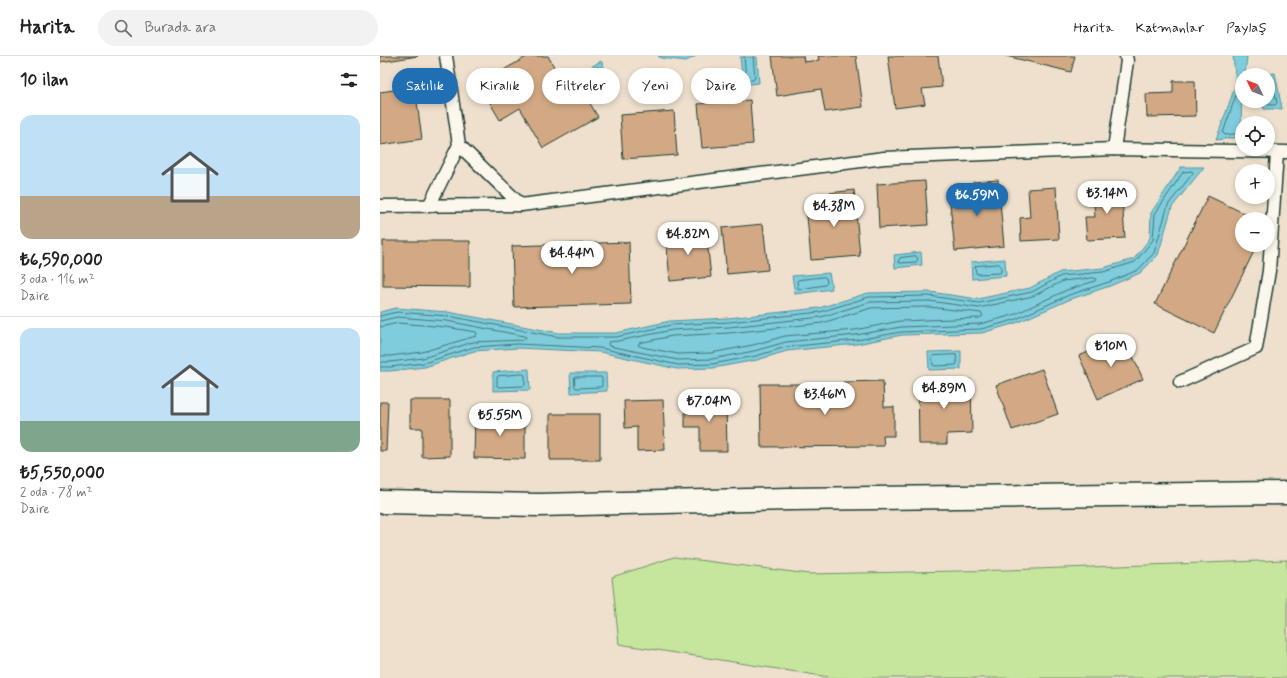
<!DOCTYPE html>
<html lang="tr">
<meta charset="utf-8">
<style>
:root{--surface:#fff;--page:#f2f2f2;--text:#202124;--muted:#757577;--line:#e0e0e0;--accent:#1f6fb2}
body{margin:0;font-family:Mynerve,sans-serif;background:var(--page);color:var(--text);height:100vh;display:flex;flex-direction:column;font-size:15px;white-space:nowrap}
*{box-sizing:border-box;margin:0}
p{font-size:13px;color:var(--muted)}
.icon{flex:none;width:22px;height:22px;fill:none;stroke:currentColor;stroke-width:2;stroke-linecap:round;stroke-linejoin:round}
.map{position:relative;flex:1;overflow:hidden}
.panel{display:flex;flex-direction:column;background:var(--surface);width:380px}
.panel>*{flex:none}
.guide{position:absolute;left:12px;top:12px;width:380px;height:36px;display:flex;gap:8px}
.needle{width:26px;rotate:313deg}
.fabs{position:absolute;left:855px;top:12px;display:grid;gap:8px}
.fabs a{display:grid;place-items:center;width:40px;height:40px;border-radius:50%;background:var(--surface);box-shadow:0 2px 6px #0003;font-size:20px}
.price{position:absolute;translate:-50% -34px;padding:0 9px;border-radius:14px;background:#fff;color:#222;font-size:13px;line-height:26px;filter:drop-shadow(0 1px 2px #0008)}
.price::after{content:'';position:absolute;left:50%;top:24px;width:12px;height:9px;margin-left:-6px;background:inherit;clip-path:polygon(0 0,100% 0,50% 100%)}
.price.selected{background:var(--accent);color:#fff}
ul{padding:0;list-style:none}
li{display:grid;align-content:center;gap:8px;height:212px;padding:0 20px}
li+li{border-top:1px solid var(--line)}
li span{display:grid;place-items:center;height:124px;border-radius:12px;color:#555}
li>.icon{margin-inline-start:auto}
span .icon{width:72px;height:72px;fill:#fffc;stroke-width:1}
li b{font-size:17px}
h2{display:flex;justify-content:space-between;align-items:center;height:48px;padding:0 20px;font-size:17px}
.tag{padding:0 14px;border-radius:18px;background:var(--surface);box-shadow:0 2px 6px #0003;font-size:14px;line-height:36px}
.tag.selected{background:var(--accent);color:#fff}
header{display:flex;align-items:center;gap:24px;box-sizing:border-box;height:56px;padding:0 20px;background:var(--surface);border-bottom:1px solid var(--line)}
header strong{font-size:19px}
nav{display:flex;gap:22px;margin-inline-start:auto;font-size:14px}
.search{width:280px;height:36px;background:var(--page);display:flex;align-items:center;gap:10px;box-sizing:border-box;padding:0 14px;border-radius:22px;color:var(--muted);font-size:15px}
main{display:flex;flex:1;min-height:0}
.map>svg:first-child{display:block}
</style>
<header>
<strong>Harita</strong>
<div class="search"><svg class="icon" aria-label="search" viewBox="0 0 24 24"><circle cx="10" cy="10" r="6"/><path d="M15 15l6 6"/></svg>Burada ara</div>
<nav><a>Harita</a><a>Katmanlar</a><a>Paylaş</a></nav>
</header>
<main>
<section class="panel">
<h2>10 ilan<svg class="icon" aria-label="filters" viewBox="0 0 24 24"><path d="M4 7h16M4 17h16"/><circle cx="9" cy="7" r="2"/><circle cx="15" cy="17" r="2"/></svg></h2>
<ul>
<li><span style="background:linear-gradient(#bfe0f5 65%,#b9a48a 0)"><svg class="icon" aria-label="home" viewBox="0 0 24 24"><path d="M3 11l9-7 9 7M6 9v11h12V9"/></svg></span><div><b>₺6,590,000</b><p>3 oda · 116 m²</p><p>Daire</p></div></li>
<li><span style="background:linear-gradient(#bfe0f5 75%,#7fa58c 0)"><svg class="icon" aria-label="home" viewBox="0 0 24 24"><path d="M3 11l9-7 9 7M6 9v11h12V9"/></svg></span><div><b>₺5,550,000</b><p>2 oda · 78 m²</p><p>Daire</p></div></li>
</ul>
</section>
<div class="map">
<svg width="907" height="622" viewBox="0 0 907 622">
<rect width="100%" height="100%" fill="#efe0cd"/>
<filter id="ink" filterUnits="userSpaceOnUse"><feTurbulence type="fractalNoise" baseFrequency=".025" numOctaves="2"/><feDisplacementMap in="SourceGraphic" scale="8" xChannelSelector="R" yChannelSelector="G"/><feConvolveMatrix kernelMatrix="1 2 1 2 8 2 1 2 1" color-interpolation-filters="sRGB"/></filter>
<g filter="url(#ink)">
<polygon fill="#c6e69e" stroke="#729269" points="294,501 429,518 627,514 907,504 907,622 455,622 239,588 232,521"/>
<g fill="#7eccdc" stroke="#589399">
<polygon points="278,0 316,0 306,5 281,2"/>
<polygon points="853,0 867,0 865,19 862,19 861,81 836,84 856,28"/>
<polygon points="360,1 377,1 379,27 363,29"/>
<polygon points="221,5 227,16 198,33 192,22"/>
<polygon points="895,17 902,53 884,53 882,45 888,45 888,19 885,19"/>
<polygon points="801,111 824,111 792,151 778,199 760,217 730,230 691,243 636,267 602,277 522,279 477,288 407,295 377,304 333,312 297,313 220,296 137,292 94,295 45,311 10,315 0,315 0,256 16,252 68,256 179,277 236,277 290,265 348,262 439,252 488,237 550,236 598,243 650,232 680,216 723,212 754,203 770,182 771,157"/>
<polygon points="541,196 542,209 515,212 514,199"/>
<polygon points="625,203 626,220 592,223 591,206"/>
<polygon points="449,217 452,233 415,238 412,220"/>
<polygon points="581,295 581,313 549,314 548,296"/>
<polygon points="149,313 150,334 113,335 113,316"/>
<polygon points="190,317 226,317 227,335 191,337"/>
</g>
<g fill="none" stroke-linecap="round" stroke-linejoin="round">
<g stroke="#457677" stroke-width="1">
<polyline points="364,0 366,23 368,24 373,24 375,22 373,0"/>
<polygon points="218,11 221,12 221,15 201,26 198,26 199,23"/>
<polyline points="862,21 859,22 859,30 843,77 845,79 862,77"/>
<polyline points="886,45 888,49 895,49 897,47 892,23 891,22 888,22"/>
<polygon points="536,200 538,203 536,206 520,207 518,206 520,202"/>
<polygon points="619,208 621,210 621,215 620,217 597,218 596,217 595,211 596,210"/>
<polygon points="444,221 446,222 447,227 445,229 420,233 418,232 417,225 418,224"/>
<polygon points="714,222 716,223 715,225 687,234 633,259 600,268 521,271 476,279 406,286 374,295 332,303 298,304 229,290 228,288 229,286 238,285 292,274 349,271 441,261 490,246 549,245 599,252 653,240 683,225"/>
<polygon points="549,251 601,257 603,260 599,262 520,265 475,274 405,280 373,289 331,297 298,298 262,291 258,289 259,287 292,280 349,277 442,267 491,252"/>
<polyline points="0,260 17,256 68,260 178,281 236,281 291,269 349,266 440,256 489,241 549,240 599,247 652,236 681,220 723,216 755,206 773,184 775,158 803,116 812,115 813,117 788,149 774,197 758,214 729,226 689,239 634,264 601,273 521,276 477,284 406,291 376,300 332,308 298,309 220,292 137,288 94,291 44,307 10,311 0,311"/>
<polyline points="0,265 17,261 67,265 144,280 146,281 144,284 93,286 43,302 10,306 0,306"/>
<polyline points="0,271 18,267 66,271 96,276 97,278 96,280 42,296 10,300 0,300"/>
<polygon points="576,299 577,307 576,309 555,310 553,309 552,302 553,300"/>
<polygon points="143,318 145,319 145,328 144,330 119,331 117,330 117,321 118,320"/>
<polygon points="195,321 221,321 222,322 222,330 221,331 196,332 195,331"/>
</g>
</g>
<g fill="#d2a984" stroke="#1f3d34">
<polygon points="0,0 38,0 0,6"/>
<polygon points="148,0 168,0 191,41 202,34 218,61 163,92 140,52 120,64 99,28"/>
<polygon points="392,0 423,0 424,6 439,4 438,0 476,0 483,51 445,56 441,33 397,40"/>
<polygon points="508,0 558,0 562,31 542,33 545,48 515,52"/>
<polygon points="626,0 695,0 691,16"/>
<polygon points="793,25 815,25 816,60 767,61 766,38 793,37"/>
<polygon points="35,31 42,83 0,89 0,36"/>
<polygon points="370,44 373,88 322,92 318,48"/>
<polygon points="294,55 297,99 243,103 240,59"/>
<polygon points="618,124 624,190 575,195 569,138 594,136 593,126"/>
<polygon points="545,125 548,169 499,172 497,128"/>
<polygon points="741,130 745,182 707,184 705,161 715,161 713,133"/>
<polygon points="676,131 679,183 641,185 640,162 650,161 648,133"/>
<polygon points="474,134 480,200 431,204 426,149 451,147 450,137"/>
<polygon points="828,140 876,163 862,163 862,189 877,189 834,277 775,248"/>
<polygon points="383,168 388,214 347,218 342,172"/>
<polygon points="326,175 331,221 290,225 286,179"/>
<polygon points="3,185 90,185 90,231 3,230"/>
<polygon points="249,186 251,248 134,251 132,190"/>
<polygon points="744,281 763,323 718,343 699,300"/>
<polygon points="662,313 678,358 632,374 616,329"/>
<polygon points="591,324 592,377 567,378 567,388 539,388 538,325"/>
<polygon points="503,325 504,351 514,351 514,380 503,380 504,390 381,391 380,328 422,328 421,338 463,338 463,326"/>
<polygon points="30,344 70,344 70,400 42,401 42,372 30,372"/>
<polygon points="283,344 285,394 257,395 257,371 245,372 244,345"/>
<polygon points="305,345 346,345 347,395 320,395 320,371 305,371"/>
<polygon points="0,346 8,346 6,395 0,395"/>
<polygon points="95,358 145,359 145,403 94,402"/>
<rect x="170" y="358" width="50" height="46"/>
</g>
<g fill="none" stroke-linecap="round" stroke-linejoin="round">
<g stroke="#1f3d34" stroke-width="15">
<g id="lane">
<polyline points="79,89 141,149"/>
<polyline points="734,93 747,5 746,0"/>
<polyline points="0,150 141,149 504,102 734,93 907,96"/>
<polyline points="49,150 79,89 66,0"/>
<polyline points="800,326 876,292 889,215 897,97"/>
</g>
</g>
<g stroke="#1f3d34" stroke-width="25">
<polyline id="secondary" points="0,446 159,449 409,443 907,437"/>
</g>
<use href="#lane" stroke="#fbf7ec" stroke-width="12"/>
<use href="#secondary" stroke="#fbf7ec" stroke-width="22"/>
</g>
</g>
</svg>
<div class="fabs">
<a><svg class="needle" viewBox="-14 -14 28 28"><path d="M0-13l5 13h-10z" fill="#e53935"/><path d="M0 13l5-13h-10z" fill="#757577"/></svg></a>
<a><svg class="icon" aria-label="locate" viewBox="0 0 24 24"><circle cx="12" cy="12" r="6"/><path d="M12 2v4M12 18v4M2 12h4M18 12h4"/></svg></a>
<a>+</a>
<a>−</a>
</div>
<b class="price" style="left:727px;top:159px">₺3.14M</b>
<b class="price selected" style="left:597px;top:161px">₺6.59M</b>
<b class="price" style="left:454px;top:172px">₺4.38M</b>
<b class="price" style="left:308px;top:200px">₺4.82M</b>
<b class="price" style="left:192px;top:219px">₺4.44M</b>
<b class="price" style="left:731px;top:312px">₺10M</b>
<b class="price" style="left:564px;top:354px">₺4.89M</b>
<b class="price" style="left:445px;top:360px">₺3.46M</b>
<b class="price" style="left:329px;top:367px">₺7.04M</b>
<b class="price" style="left:120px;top:381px">₺5.55M</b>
<div class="guide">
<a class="tag selected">Satılık</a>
<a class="tag">Kiralık</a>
<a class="tag">Filtreler</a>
<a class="tag">Yeni</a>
<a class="tag">Daire</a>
</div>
</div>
</main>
